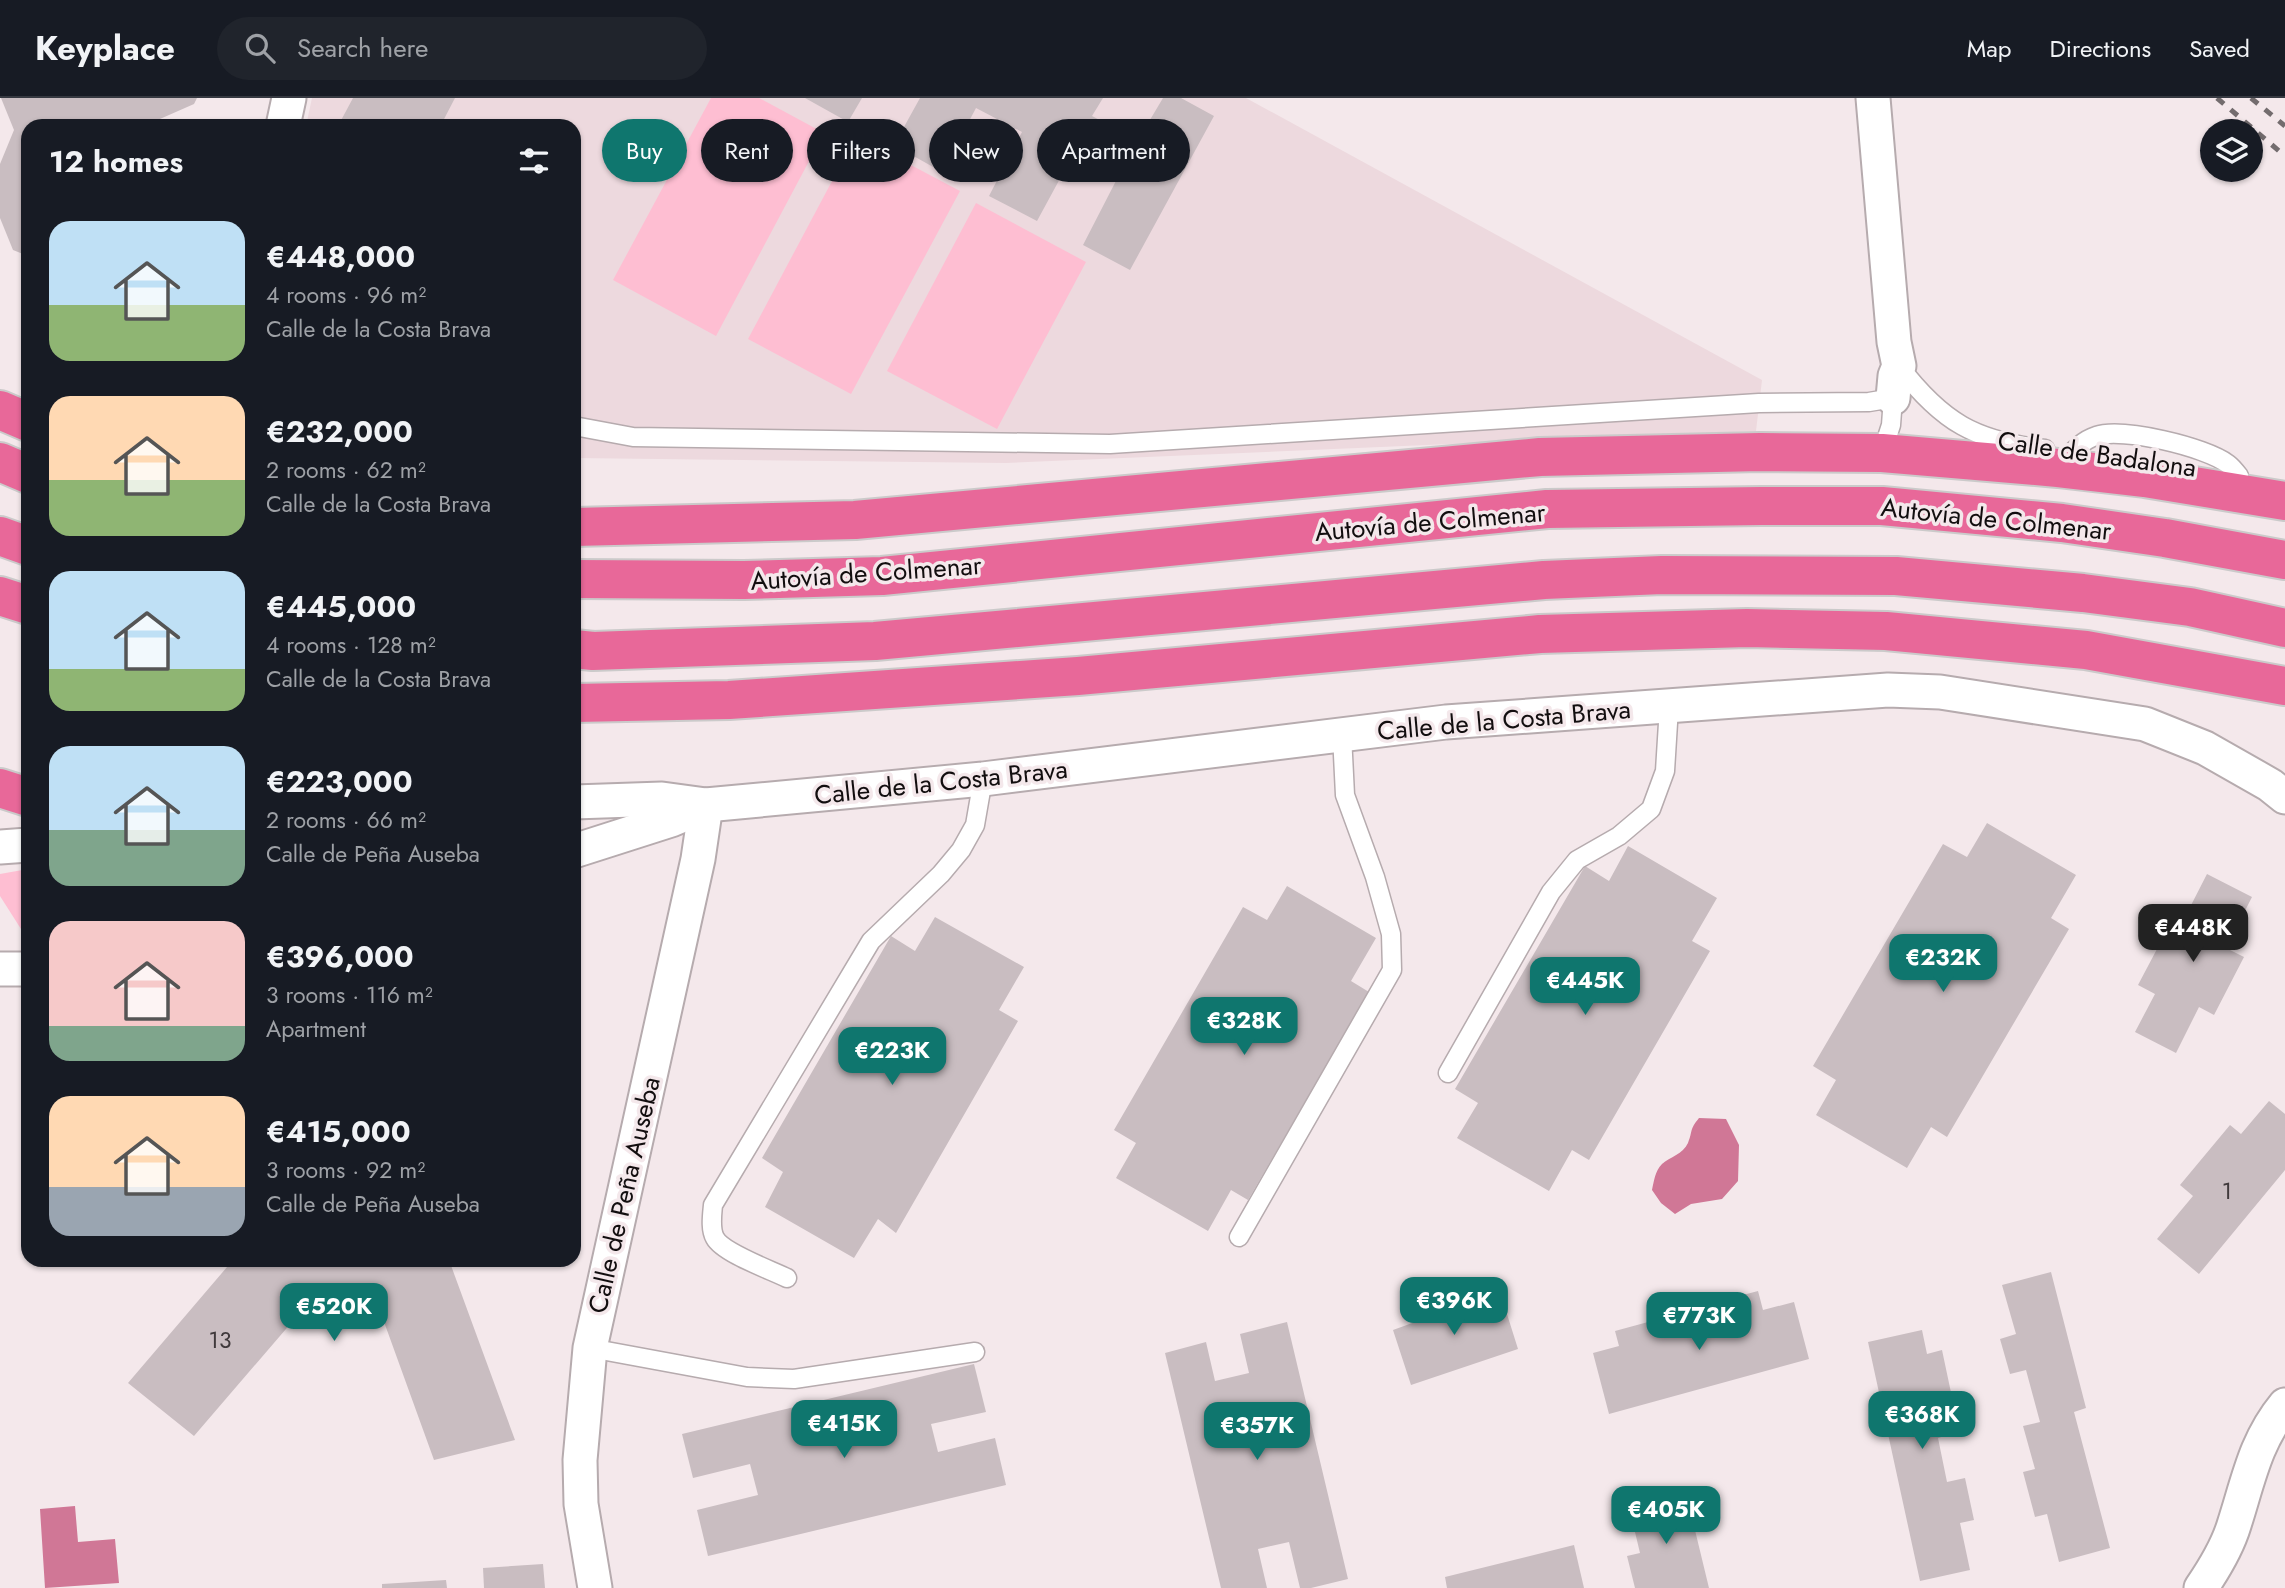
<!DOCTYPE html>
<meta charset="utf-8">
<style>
:root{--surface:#171b24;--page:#20242c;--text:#f1f3f6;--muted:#9ea1a6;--line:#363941;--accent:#0f766e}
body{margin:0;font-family:Jost,sans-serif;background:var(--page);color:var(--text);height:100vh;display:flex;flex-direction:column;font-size:26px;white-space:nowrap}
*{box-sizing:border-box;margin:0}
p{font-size:23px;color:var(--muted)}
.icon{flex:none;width:38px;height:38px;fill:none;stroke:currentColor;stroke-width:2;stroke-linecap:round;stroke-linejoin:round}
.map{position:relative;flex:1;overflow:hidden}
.details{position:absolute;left:21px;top:21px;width:560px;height:1148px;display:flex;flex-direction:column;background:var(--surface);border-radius:21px;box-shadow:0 2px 5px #0004}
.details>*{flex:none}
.banner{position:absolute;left:602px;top:21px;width:665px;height:63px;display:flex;gap:14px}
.buttons{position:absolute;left:2200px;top:21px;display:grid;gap:14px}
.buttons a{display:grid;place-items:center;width:63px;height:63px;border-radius:50%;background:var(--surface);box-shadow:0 2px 5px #0004;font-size:35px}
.price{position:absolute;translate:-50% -60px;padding:0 16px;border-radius:14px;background:var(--accent);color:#fff;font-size:23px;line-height:46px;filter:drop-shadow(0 2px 4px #0008)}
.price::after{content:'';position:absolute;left:50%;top:42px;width:21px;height:16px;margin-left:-10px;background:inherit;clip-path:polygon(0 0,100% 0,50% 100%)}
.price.selected{background:#222;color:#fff}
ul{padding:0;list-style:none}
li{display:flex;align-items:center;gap:21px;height:175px;padding:0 28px}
li span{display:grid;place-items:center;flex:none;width:196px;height:140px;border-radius:21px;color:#555}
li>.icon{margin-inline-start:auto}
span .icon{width:84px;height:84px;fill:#fffc;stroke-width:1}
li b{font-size:30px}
h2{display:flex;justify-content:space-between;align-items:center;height:84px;padding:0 28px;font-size:30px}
.pill{padding:0 24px;border-radius:32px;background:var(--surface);box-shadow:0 2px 5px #0004;font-size:24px;line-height:63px}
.pill.selected{background:var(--accent);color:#fff}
header{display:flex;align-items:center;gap:42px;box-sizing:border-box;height:98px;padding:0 35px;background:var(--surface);border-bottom:2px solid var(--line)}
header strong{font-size:33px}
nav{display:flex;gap:38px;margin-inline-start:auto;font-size:24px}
.search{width:490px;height:63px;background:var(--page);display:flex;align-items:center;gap:18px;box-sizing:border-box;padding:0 24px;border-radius:38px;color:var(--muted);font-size:26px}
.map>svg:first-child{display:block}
</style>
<header>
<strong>Keyplace</strong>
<div class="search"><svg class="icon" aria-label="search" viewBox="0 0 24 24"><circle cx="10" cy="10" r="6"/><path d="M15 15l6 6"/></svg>Search here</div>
<nav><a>Map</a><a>Directions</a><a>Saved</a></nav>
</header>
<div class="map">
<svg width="2285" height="1490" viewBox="0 0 2285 1490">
<rect width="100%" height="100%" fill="#f4e8eb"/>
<polygon fill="#edd9de" points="312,0 1246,0 1762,282 1756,333 1006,365 574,360 574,28 306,28"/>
<g fill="#febed2">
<polygon points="711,0 759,0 824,35 716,238 613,182"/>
<polygon points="856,38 960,93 851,296 748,241"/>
<polygon points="976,105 1086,164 997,331 887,273"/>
<polygon points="28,771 28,842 0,798 0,776"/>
</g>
<g fill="#d07796">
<path d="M1699,1020l27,1 13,26 -1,36 -16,18 -31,5 -16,10 -14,-11 -9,-13c2,-9 3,-19 10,-26 8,-7 21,-10 26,-21 5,-12 1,-13 11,-25z"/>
<polygon points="75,1408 78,1444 115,1441 119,1485 45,1490 40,1411"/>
</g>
<g fill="#c9bdc1">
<polygon points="1,0 197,0 194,6 144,28 28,28 28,158 13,152 0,120 0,66 14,32"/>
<polygon points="353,0 455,0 443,23 469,28 338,28"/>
<polygon points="805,0 862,0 848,24"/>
<polygon points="920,0 1103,0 1092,18 1138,42 1163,0 1181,0 1214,18 1130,172 1083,147 1119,77 1075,53 1037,123 989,98 1022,34 976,10 942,74 894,47"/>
<polygon points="1987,725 2076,777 2051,820 2069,831 1947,1039 1931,1029 1907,1070 1816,1017 1836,982 1813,968 1943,746 1967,759"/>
<polygon points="1628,748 1717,800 1692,843 1710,853 1589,1062 1572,1052 1549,1093 1457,1040 1478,1005 1455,991 1585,768 1609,783"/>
<polygon points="2207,776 2252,799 2226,850 2244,859 2214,917 2199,909 2176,955 2135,934 2155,896 2138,887 2176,815 2185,819"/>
<polygon points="1287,788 1376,840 1351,883 1369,894 1248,1102 1231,1092 1208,1133 1116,1080 1136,1045 1114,1032 1243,809 1267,822"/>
<polygon points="935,819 1024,869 999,912 1018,923 896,1135 878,1121 854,1160 765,1109 783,1074 762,1060 891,838 915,853"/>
<polygon points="2269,1003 2285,1016 2285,1072 2199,1176 2157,1141 2193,1098 2180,1087 2230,1027 2241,1036"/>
<polygon points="233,1162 449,1162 515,1342 434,1362 375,1199 322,1189 194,1338 128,1285"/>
<polygon points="2051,1174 2086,1310 2074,1314 2110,1450 2059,1464 2047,1416 2035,1419 2023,1374 2035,1371 2023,1328 2040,1324 2026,1272 2010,1276 2000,1241 2016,1236 2002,1187"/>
<polygon points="1758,1193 1763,1212 1794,1204 1809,1261 1609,1316 1593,1255 1619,1248 1615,1233 1659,1221 1663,1233 1716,1218 1713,1205"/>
<polygon points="1462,1194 1466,1208 1501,1197 1518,1251 1411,1287 1393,1232 1426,1220 1422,1207"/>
<polygon points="1287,1224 1348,1481 1311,1490 1300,1490 1289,1444 1258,1451 1267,1490 1221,1490 1165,1255 1206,1244 1215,1283 1249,1275 1240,1236"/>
<polygon points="1922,1232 1927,1256 1942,1252 1953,1304 1942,1307 1948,1337 1938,1340 1947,1384 1965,1380 1974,1422 1960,1425 1970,1472 1920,1483 1868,1244"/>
<polygon points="974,1266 986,1314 931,1326 938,1354 995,1340 1006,1387 708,1458 697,1412 758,1397 750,1366 693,1380 682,1336"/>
<polygon points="1686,1395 1709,1490 1635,1490 1627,1458 1640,1455 1629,1409"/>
<polygon points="1574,1447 1584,1490 1447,1490 1445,1479"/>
<polygon points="543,1466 545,1490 484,1490 483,1470"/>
<polygon points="446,1482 447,1490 382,1490 382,1486"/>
</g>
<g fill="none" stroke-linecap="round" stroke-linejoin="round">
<g stroke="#b6abae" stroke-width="21">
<g id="service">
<path d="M1899,268c43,56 76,75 146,83"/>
<polyline points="574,328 633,339 1110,346 1759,305 1869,304 1893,300 1891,327 1882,355"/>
<path d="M2058,369c11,-11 22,-26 38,-31 26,-9 110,11 132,28 4,3 8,8 11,12"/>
<polyline points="1448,975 1551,794 1577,762 1619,738 1651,711 1665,673 1669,609"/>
<polyline points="1239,1139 1392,872 1391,836 1375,779 1345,697 1342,637"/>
<path d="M787,1180c-16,-8 -64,-25 -72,-40 -5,-9 -3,-22 -2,-33l158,-264 70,-67 20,-24 14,-25 8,-46"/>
<polyline points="590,1250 747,1279 794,1281 975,1254"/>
</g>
</g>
<g stroke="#b6abae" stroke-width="37">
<g id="minor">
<polyline points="1873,0 1894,244 1899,268 1895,278 1893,300"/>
<polyline points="283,28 289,0"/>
<polyline points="574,704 662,701 706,707 983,681 1446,624 1888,592 1940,594 2145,626 2205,650 2270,687 2285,699"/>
<polyline points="0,749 28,747"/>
<polyline points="574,753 671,722 704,708"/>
<polyline points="0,871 28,871"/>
<polyline points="595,1490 581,1406 580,1362 590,1250 698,761 706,707"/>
<path d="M2201,1490c13,-19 26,-40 33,-63 14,-43 21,-84 51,-120"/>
</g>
</g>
<g stroke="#cbcaca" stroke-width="42">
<g id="motorway">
<polyline points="0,312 28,324"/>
<polyline points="0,364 28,376"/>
<polyline points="574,429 855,422 1540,359 1760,354 1882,355 2058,370 2145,380 2285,403"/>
<polyline points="0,438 28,448"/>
<polyline points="574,481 744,482 882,478 1547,411 1761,408 1882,408 2062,425 2165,440 2285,462"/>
<polyline points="0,498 28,507"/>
<polyline points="574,551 593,553 875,543 1544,482 1662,477 1896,478 2083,495 2190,509 2285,530"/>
<polyline points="574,605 729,602 1078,578 1540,536 1747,530 1886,533 2086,552 2285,588"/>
<polyline points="0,690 28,699"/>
</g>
</g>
<use href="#service" stroke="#fff" stroke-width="18"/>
<use href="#minor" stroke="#fff" stroke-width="33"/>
<use href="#motorway" stroke="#e86899" stroke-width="38"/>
<g stroke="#736c6e" stroke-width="5" stroke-dasharray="9 9" stroke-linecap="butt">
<polyline points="2217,0 2285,58"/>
<polyline points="2251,0 2285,28"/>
</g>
</g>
<g text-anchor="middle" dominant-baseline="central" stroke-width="7" stroke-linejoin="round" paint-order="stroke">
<g font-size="23" fill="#403a3c">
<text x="2227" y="1093">1</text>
<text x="220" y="1242">13</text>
</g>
<g font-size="26" fill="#120e0f" stroke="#f4e8eb">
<text transform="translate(2097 356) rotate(8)">Calle de Badalona</text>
<text transform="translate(1996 421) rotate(6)">Autovía de Colmenar</text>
<text transform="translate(1430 424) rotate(-5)">Autovía de Colmenar</text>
<text transform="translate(866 475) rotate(-4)">Autovía de Colmenar</text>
<text transform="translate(1504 622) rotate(-5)">Calle de la Costa Brava</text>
<text transform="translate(941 684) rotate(-6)">Calle de la Costa Brava</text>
<text transform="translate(624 1097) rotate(-77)">Calle de Peña Auseba</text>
</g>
</g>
</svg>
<div class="buttons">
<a><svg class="icon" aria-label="layers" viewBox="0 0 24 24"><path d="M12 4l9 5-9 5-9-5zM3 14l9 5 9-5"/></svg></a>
</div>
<b class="price selected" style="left:2193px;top:866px">€448K</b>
<b class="price" style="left:1943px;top:896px">€232K</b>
<b class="price" style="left:1585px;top:919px">€445K</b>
<b class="price" style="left:1244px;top:959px">€328K</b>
<b class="price" style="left:892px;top:989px">€223K</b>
<b class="price" style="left:1454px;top:1239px">€396K</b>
<b class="price" style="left:334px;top:1245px">€520K</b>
<b class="price" style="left:1699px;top:1254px">€773K</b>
<b class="price" style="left:1922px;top:1353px">€368K</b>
<b class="price" style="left:844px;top:1362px">€415K</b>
<b class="price" style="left:1257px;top:1364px">€357K</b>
<b class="price" style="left:1666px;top:1448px">€405K</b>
<div class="banner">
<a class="pill selected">Buy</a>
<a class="pill">Rent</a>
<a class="pill">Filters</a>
<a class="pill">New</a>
<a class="pill">Apartment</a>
</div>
<section class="details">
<h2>12 homes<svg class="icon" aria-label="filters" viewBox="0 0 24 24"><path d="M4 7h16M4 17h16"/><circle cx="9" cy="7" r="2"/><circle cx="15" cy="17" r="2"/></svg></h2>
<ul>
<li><span style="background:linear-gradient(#bfe0f5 60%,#8fb573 0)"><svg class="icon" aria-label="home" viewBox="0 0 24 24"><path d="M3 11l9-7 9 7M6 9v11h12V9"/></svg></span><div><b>€448,000</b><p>4 rooms · 96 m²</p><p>Calle de la Costa Brava</p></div></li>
<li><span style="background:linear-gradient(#ffd9b3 60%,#8fb573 0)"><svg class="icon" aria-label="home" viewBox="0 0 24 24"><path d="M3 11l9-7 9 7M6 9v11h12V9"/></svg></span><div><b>€232,000</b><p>2 rooms · 62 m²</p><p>Calle de la Costa Brava</p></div></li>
<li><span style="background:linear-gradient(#bfe0f5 70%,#8fb573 0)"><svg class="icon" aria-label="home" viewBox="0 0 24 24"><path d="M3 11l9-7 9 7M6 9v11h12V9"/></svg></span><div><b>€445,000</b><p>4 rooms · 128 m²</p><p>Calle de la Costa Brava</p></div></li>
<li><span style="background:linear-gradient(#bfe0f5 60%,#7fa58c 0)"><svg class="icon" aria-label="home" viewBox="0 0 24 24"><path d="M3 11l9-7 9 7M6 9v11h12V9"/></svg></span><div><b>€223,000</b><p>2 rooms · 66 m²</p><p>Calle de Peña Auseba</p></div></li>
<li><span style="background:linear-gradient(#f6c9c9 75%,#7fa58c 0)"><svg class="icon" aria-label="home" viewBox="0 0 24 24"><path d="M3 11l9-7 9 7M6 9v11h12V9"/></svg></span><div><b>€396,000</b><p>3 rooms · 116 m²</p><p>Apartment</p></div></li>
<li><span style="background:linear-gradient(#ffd9b3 65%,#9aa5b1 0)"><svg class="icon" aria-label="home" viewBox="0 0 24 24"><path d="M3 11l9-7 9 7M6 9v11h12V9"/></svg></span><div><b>€415,000</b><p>3 rooms · 92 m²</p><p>Calle de Peña Auseba</p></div></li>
</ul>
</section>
</div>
